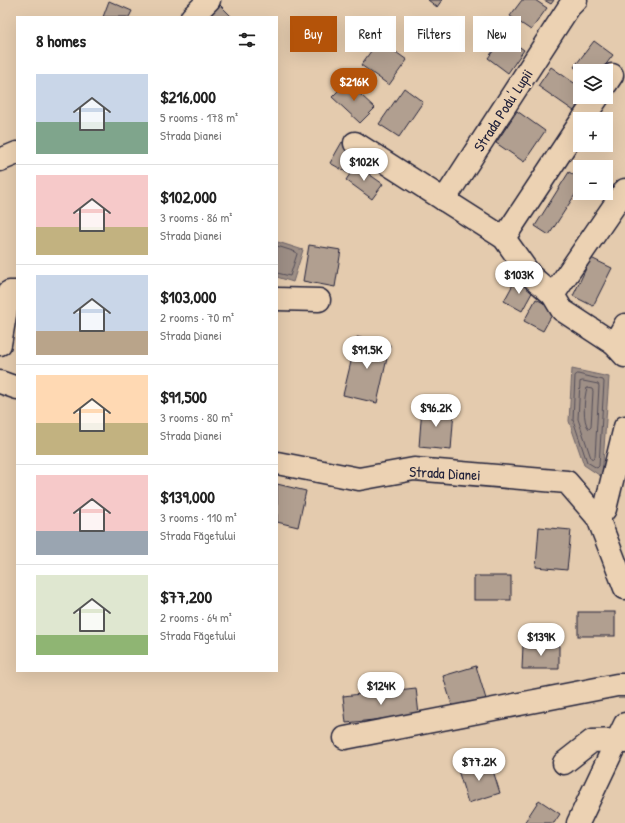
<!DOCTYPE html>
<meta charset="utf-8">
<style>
:root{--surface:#fff;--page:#f2f2f2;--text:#222;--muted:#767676;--line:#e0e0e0;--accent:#b45309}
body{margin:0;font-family:"Patrick Hand",sans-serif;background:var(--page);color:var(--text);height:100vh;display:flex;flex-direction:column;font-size:15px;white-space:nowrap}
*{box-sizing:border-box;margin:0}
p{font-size:13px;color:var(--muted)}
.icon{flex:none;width:22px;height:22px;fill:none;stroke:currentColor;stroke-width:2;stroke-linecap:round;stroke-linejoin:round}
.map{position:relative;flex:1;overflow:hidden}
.details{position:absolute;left:16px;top:16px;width:262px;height:656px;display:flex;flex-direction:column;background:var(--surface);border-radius:0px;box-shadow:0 4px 16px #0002}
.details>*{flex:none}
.hud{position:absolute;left:290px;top:16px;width:275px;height:36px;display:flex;gap:8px}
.buttons{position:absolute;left:573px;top:64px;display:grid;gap:8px}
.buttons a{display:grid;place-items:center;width:40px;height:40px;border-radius:0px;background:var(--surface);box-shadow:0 4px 16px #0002;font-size:20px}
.price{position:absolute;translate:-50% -34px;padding:0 9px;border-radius:14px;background:#fff;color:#222;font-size:13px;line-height:26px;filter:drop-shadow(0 1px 2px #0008)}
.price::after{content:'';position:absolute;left:50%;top:24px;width:12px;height:9px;margin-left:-6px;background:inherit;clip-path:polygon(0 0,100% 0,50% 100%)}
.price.selected{background:var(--accent);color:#fff}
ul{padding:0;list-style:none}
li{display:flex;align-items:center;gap:12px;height:100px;padding:0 20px}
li+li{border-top:1px solid var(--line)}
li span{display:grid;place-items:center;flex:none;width:112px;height:80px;border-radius:0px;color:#555}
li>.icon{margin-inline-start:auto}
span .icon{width:48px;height:48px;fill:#fffc;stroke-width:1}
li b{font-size:17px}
h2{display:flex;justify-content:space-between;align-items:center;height:48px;padding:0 20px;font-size:17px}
.pill{padding:0 14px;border-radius:0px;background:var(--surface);box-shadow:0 4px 16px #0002;font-size:14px;line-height:36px}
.pill.selected{background:var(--accent);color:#fff}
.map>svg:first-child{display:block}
</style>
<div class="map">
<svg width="625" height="823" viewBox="0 0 625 823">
<rect width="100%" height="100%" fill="#e4cbae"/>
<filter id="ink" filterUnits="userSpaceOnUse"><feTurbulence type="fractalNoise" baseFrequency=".025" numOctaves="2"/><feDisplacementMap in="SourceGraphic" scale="8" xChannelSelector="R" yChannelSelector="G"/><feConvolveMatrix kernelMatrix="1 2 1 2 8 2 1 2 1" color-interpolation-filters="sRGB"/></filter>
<g filter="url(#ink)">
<g fill="#9e8f86" stroke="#6c6368">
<polygon points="278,242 303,250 293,282 277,277 277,246"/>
<polygon points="572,369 609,377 602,477 584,465 569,421"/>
</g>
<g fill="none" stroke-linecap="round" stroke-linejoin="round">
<g stroke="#544e59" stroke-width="1">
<polyline points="277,246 296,252 297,254 290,276 277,273"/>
<polygon points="578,374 603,380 604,382 599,466 597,468 587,462 573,420 575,376"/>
<polygon points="583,381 598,384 599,386 595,457 593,459 591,458 578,419 580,382"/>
<path d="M587,388l5,1 1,2 -2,36 -2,2c-7,-7 -5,-32 -2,-41z"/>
</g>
</g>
<g fill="#b19f90" stroke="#22223b">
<polygon points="428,0 442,0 437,7"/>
<polygon points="522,0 535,0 547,8 531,30 510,16"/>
<polygon points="544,0 554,0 551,4"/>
<polygon points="109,1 132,11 129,17 103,17"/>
<polygon points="220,5 232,17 208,17"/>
<polygon points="504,36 524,50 508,73 488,58"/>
<polygon points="379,40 407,60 389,85 361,65"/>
<polygon points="594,41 613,55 601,71 580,71 580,72 574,67"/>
<polygon points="551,67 580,87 580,97 583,97 574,111 538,86"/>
<polygon points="347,82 375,108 360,123 332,97"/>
<polygon points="404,88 423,102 399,137 379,124"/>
<polygon points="517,111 545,131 524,162 496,143"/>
<polygon points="342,142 360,151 348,173 330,163"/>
<polygon points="356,165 383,184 372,199 346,180"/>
<polygon points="569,172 580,179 580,187 549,235 535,226"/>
<polygon points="309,245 341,250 335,287 303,281"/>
<polygon points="591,258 612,268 593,306 573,296"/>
<polygon points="516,279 534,289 522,311 504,301"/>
<polygon points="536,299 555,309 543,331 524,321"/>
<polygon points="357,337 390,345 377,403 343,395"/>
<polygon points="422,407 454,410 451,450 419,447"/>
<polygon points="277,484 306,491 298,527 277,522"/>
<polygon points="539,527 571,530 567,570 536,567"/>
<rect x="474" y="576" width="37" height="24"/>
<rect x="578" y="612" width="37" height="24"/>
<polygon points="523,645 559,645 559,669 522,669"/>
<polygon points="476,666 486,699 453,709 443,676"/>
<polygon points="416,688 419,715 346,723 343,696"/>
<polygon points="490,761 500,793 468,803 458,770"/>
<polygon points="539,800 560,814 554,823 524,823"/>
</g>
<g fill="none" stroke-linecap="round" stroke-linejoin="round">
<g stroke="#22223b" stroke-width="25">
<g id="minor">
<polyline points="192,17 209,0"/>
<polyline points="606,84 612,75"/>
<polyline points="583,119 598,97"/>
<polyline points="355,143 504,238 531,276 553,295 562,310 614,344 625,356"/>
<polyline points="0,160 17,153"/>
<polyline points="444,200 569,7 576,0"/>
<polyline points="504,238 580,123"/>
<polyline points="553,295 625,190"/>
<polyline points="277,299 319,300"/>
<polyline points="0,344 9,292 17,292"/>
<polyline points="614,344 625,325"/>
<polyline points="0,382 17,388"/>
<polyline points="277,463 359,479 414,469 567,482 598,518 625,588"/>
<polyline points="598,518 605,509 625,427"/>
<polyline points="345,738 617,685 625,685"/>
<polyline points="564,763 592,741 618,740 625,742"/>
</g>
</g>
<g stroke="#22223b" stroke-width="25">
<polyline id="major" points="578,823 625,724"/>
</g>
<use href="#minor" stroke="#ecd2b3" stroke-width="22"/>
<use href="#major" stroke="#ecd2b3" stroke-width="22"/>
</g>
</g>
<g text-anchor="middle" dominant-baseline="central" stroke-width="3.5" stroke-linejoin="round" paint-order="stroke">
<g font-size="15" fill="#22223b" stroke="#ecd2b3">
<text transform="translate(503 110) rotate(-57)">Strada Podu' Lupii</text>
<text transform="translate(445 473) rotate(3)">Strada Dianei</text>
</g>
</g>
</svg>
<div class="buttons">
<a><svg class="icon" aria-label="layers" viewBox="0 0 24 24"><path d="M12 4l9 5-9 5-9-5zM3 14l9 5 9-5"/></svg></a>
<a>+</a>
<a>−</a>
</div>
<b class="price selected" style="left:354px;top:102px">$216K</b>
<b class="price" style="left:364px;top:182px">$102K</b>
<b class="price" style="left:519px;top:295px">$103K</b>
<b class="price" style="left:367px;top:370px">$91.5K</b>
<b class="price" style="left:436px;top:428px">$96.2K</b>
<b class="price" style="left:541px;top:657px">$139K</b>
<b class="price" style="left:381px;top:706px">$124K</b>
<b class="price" style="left:479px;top:782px">$77.2K</b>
<div class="hud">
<a class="pill selected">Buy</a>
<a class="pill">Rent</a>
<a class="pill">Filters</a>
<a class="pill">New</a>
</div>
<section class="details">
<h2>8 homes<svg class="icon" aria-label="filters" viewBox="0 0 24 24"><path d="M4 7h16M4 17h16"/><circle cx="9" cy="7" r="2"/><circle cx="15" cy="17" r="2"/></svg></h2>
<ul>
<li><span style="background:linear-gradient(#c9d6e8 60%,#7fa58c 0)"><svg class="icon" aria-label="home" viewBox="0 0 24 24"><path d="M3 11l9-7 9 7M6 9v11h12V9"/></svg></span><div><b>$216,000</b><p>5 rooms · 178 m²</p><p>Strada Dianei</p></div></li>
<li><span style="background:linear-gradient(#f6c9c9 65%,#c2b280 0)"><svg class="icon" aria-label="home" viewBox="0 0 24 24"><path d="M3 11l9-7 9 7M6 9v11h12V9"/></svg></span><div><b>$102,000</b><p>3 rooms · 86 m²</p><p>Strada Dianei</p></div></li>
<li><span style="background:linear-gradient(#c9d6e8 70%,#b9a48a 0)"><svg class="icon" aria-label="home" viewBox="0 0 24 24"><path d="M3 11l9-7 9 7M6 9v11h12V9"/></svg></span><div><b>$103,000</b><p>2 rooms · 70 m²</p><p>Strada Dianei</p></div></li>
<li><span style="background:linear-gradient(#ffd9b3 60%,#c2b280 0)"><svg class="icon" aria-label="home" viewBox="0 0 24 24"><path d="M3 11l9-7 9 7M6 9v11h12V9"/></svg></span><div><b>$91,500</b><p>3 rooms · 80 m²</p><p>Strada Dianei</p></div></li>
<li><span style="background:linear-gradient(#f6c9c9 70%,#9aa5b1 0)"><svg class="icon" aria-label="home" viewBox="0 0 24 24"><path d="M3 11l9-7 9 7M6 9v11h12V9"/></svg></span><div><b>$139,000</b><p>3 rooms · 110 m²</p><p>Strada Făgetului</p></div></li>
<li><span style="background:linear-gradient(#dfe7d0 75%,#8fb573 0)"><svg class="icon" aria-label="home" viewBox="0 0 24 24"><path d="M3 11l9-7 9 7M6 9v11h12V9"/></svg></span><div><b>$77,200</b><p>2 rooms · 64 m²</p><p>Strada Făgetului</p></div></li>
</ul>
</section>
</div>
